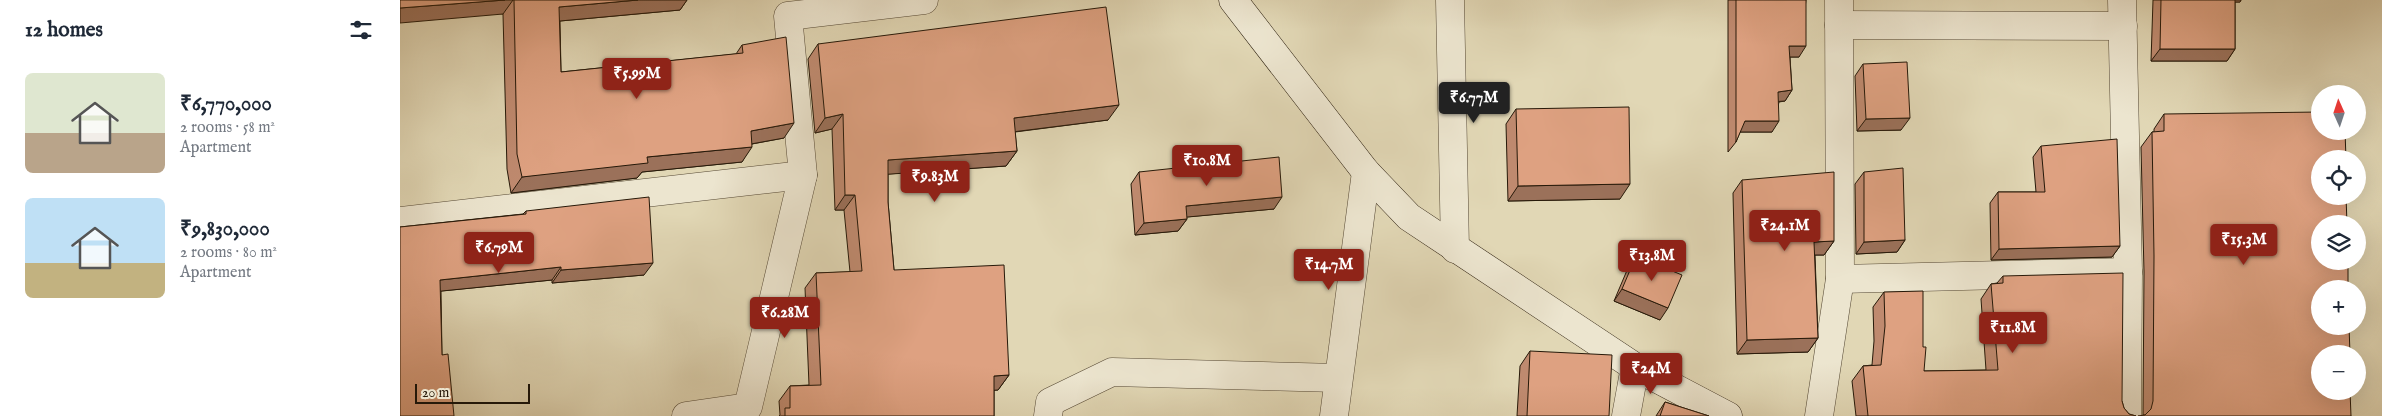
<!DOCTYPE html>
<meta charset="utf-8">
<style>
:root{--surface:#fff;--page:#f2f2f3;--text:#1f2937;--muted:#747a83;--accent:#8f2418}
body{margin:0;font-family:"IM FELL English",serif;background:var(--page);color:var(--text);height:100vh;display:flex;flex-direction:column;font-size:19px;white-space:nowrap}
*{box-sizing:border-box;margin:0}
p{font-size:16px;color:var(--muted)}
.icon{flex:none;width:28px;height:28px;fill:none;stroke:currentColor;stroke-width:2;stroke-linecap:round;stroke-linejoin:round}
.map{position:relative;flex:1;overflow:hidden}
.drawer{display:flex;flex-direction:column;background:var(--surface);width:400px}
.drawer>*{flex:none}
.needle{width:32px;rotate:357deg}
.fabs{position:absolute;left:1911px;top:85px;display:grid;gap:10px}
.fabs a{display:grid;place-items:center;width:55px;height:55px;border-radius:50%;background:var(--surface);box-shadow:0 5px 20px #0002;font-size:25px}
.scale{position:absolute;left:15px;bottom:12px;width:115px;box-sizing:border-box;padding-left:5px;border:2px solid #261909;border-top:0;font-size:14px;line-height:18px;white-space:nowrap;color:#261909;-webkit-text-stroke:4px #ece5cf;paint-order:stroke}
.price{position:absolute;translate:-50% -42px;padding:0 11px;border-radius:5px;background:var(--accent);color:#fff;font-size:16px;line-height:32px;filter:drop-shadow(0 1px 2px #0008)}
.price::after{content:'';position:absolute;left:50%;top:30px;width:15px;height:11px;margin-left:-8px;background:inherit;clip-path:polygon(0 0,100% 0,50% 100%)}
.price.selected{background:#222;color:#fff}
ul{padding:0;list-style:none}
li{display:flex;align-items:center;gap:15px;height:125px;padding:0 25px}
li span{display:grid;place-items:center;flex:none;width:140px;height:100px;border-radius:8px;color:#555}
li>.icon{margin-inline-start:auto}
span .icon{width:60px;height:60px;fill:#fffc;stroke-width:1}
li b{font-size:21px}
h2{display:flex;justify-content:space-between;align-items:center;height:60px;padding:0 25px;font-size:21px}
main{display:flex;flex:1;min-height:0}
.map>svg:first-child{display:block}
</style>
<main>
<section class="drawer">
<h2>12 homes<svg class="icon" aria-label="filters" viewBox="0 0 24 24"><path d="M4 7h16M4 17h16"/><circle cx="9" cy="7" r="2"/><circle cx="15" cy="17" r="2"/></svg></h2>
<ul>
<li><span style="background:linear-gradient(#dfe7d0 60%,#b9a48a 0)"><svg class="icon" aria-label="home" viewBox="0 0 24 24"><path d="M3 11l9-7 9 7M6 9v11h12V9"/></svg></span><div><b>₹6,770,000</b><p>2 rooms · 58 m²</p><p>Apartment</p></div></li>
<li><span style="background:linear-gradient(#bfe0f5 65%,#c2b280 0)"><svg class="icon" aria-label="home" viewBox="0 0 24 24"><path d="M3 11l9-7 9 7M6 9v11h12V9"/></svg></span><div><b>₹9,830,000</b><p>2 rooms · 80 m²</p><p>Apartment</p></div></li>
</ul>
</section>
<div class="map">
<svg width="1982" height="416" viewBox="0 0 1982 416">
<rect width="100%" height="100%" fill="#e1d7b5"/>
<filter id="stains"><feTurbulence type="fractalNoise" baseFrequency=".004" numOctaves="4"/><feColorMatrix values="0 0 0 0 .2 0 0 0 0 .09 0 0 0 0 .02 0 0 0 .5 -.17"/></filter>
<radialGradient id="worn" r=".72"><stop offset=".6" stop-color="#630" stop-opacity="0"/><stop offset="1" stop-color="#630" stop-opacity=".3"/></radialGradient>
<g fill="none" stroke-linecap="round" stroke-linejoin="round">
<g stroke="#554834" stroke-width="29">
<g id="street">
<polyline points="1050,0 1055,249"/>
<polyline points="1722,0 1728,272 1727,416"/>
<polyline points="1439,25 1723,26"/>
<polyline points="0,221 403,175 388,16 524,0"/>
<polyline points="1440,279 1728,272"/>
<polyline points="286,416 348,407 403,175"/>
<polyline points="648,416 650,402 712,372 938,378"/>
<polyline points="934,416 966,172"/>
<polyline points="1226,416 1235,367"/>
<polyline points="1419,416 1440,279 1439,0"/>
</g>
</g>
<g stroke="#261909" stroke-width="29">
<polyline id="secondary" points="833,0 966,172 1009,217 1235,367 1328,416"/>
</g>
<use href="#street" stroke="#ece5cf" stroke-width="28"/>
<use href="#secondary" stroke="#ece5cf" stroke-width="28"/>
</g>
<g fill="#bf8a6f" stroke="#261909">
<polygon points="0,0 287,0 280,10 160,21 161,72 336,54 342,45 384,138 352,144 342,162 242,172 237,178 111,193 107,169 103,14"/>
<polygon points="1328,0 1406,0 1399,57 1390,57 1392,90 1385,101 1379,102 1372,132 1340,132 1336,142 1328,152"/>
<polygon points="1753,0 1841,0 1840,2 1835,2 1835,49 1827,61 1751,61"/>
<polygon points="418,44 708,120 615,132 617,151 606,166 488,174 488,202 494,270 609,375 598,390 594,390 594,416 379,416 380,415 379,401 390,386 409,385 405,288 416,273 450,272 444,210 435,210 432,129 415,133 408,59"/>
<polygon points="1463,64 1501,130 1457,131 1455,76"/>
<polygon points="1116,109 1220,199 1108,201 1106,124"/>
<polygon points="1764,114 1951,416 1743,415 1744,272 1741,147 1752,132 1754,132 1754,129"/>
<polygon points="1641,146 1720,246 1712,257 1591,260 1590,203 1598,192 1636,192 1633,157"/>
<polygon points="739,172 874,209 786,217 787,219 778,231 735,235 731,184"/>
<polygon points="1464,172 1505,240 1497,252 1456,254 1455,184"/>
<polygon points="1342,180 1434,241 1424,255 1415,255 1418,338 1408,352 1337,354 1333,193"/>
<polygon points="126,211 244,275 152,283 152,280 41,291 42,355 0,227 123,214"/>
<polygon points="1236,256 1260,320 1214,301 1228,268"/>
<polygon points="1603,276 1722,401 1724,408 1729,414 1736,416 1456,416 1452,381 1463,366 1472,365 1474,341 1473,307 1484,292 1524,371 1586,370 1581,299 1591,284 1597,283"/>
<polygon points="1130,351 1209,416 1117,416 1120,366"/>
<polygon points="1265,402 1309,416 1256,416"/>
</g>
<g fill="#9b715a" stroke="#261909">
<polygon points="105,0 113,0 103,14 0,23 0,8"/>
<polygon points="238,0 287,0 280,10 149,22 159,7"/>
<polygon points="1829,0 1841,0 1840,2 1827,2"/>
<polygon points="1389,46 1406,46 1399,57 1381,57"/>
<polygon points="1760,49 1835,49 1827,61 1751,61"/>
<polygon points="1392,90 1385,101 1371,102 1378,92"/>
<polygon points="719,105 708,120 604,133 614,118"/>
<polygon points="443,114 432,129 415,133 425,118"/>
<polygon points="1510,118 1501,130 1457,131 1466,119"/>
<polygon points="1345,121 1379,121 1372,132 1337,132"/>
<polygon points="394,123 384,138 340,146 351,131"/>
<polygon points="352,147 342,162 242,172 237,178 111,193 122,177 247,157"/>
<polygon points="617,151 606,166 477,175 488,160"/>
<polygon points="1230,184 1220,199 1108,201 1118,186"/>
<polygon points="445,195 455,195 444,210 435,210"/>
<polygon points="882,197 874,209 777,218 786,206"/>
<polygon points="787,219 778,231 735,235 744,223"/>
<polygon points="1505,240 1497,252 1456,254 1464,242"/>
<polygon points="1434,241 1424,255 1405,255 1414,242"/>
<polygon points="1720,246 1712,257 1591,260 1599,249"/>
<polygon points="253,263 244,275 152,283 161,270"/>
<polygon points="161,267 152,280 32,292 40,280"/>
<polygon points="1222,289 1268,308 1260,320 1214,301"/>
<polygon points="1418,338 1408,352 1337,354 1347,340"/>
<polygon points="609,375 598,390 583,391 594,376"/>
</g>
<g fill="#dea181" stroke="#261909">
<polygon points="0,0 105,0 0,8"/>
<polygon points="114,0 238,0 159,7 161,72 343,53 342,45 386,37 394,123 351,131 352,147 247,157 248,163 122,177 117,154"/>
<polygon points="1336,0 1406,0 1406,46 1389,46 1392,90 1378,92 1379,121 1345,121 1336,142"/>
<polygon points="1761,0 1835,0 1835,49 1760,49"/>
<polygon points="706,7 719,105 614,118 617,151 488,160 488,202 494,270 604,265 609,375 594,376 594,416 385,416 385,408 390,408 390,386 421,385 416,273 462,271 455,195 445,195 443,114 425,118 418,44"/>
<polygon points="1507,62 1510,118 1466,119 1463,64"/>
<polygon points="1229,107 1230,184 1118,186 1116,109"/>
<polygon points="1920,112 1920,131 1945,131 1946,159 1920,159 1920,196 1946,196 1947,224 1920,224 1920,261 1948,261 1948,289 1920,289 1920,326 1949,326 1950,354 1920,354 1920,391 1950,391 1951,416 1738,416 1745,415 1751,409 1753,401 1754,256 1752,132 1764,131 1764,114"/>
<polygon points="1717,139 1720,246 1599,249 1598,192 1645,192 1641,146"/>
<polygon points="879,157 882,197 786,206 787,219 744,223 739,172"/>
<polygon points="1503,168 1505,240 1464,242 1464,172"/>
<polygon points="1434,172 1434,241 1414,242 1418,338 1347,340 1342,180"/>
<polygon points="249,197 253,263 161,270 161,267 40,280 42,355 48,354 54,416 0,416 0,227 126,214 126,211"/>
<polygon points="1236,256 1282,275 1268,308 1222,289"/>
<polygon points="1723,273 1722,401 1724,408 1729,414 1736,416 1468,416 1463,366 1481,365 1485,326 1484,292 1523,291 1523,347 1526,347 1524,371 1598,370 1591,284 1603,283 1603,276"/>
<polygon points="1130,351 1212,355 1209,416 1127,416"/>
<polygon points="1265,402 1309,416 1260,416"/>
</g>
<rect width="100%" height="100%" filter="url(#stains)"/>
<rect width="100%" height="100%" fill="url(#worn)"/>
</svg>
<div class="fabs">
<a><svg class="needle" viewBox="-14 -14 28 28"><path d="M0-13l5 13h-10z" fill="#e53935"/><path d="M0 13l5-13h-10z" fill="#747a83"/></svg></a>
<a><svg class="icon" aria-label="locate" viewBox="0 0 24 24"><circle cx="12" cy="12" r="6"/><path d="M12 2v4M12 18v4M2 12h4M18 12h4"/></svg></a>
<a><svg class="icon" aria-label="layers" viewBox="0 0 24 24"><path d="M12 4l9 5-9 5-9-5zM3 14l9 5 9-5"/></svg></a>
<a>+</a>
<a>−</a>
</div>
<div class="scale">20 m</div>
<b class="price" style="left:237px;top:100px">₹5.99M</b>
<b class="price selected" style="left:1074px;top:124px">₹6.77M</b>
<b class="price" style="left:807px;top:187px">₹10.8M</b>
<b class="price" style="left:535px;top:203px">₹9.83M</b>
<b class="price" style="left:1385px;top:252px">₹24.1M</b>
<b class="price" style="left:1844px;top:266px">₹15.3M</b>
<b class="price" style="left:99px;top:274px">₹6.79M</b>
<b class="price" style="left:1252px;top:282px">₹13.8M</b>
<b class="price" style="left:929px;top:291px">₹14.7M</b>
<b class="price" style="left:385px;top:339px">₹6.28M</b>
<b class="price" style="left:1613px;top:354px">₹11.8M</b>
<b class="price" style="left:1251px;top:395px">₹24M</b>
</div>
</main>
